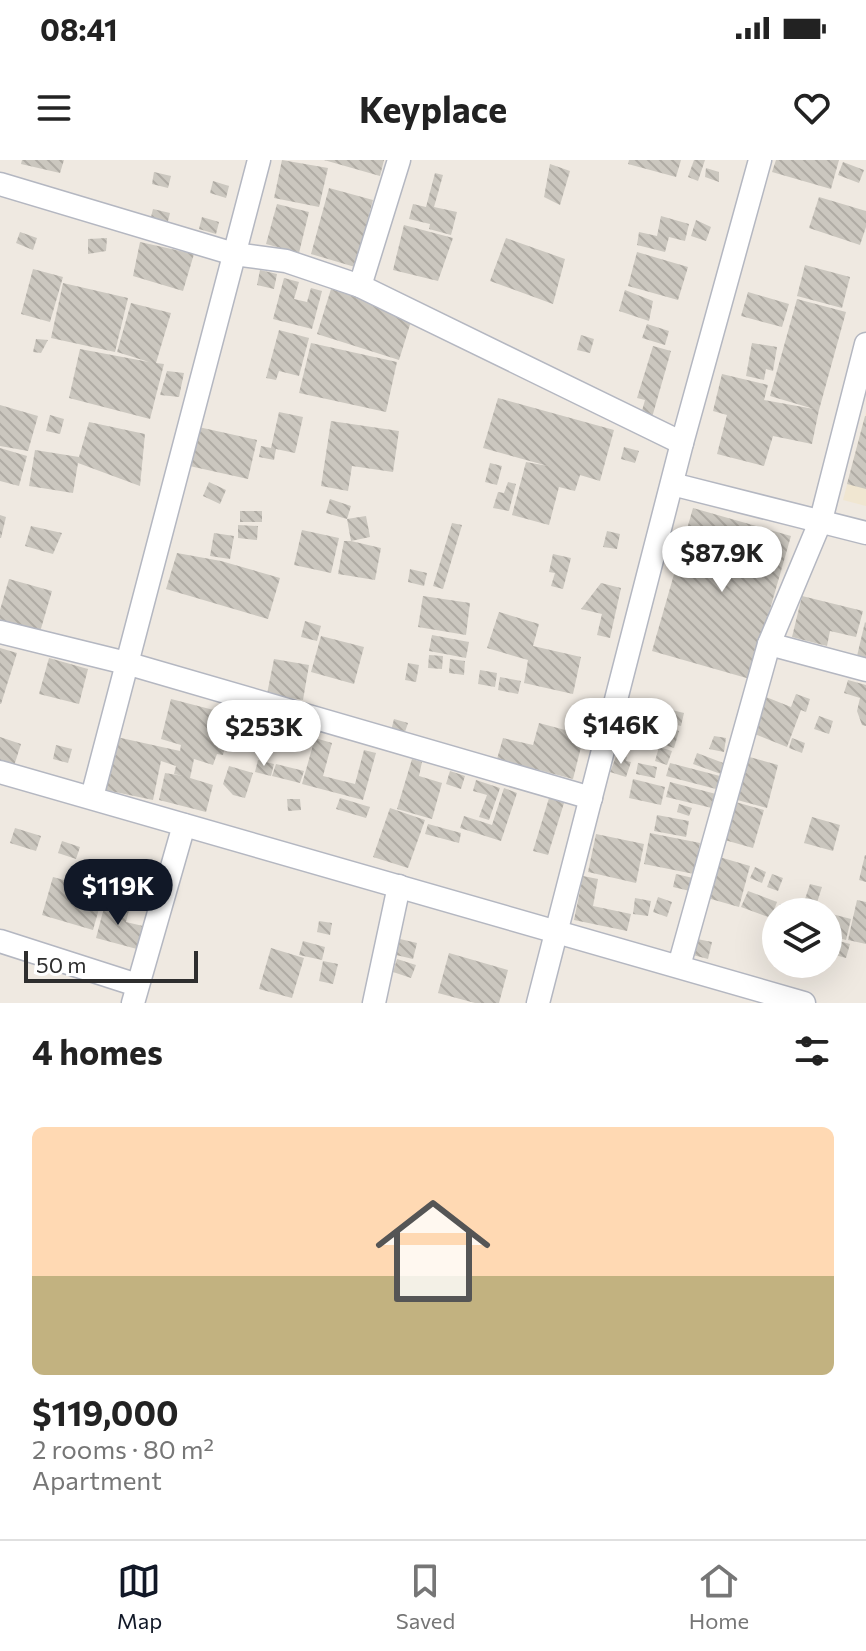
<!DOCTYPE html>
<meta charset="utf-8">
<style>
:root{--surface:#fff;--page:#f6f6f6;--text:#222;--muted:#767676;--line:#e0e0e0;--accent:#111827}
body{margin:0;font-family:Commissioner,sans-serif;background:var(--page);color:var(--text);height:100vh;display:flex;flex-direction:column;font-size:30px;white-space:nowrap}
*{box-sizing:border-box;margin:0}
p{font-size:26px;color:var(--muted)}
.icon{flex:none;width:44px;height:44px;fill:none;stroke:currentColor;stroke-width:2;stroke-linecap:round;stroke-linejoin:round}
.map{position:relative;height:843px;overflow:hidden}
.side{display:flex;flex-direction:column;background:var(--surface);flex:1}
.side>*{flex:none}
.tools{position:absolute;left:762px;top:738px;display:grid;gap:16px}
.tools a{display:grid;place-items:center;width:80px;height:80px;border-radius:50%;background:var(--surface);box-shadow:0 8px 32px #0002;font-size:40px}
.scale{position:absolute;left:24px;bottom:20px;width:174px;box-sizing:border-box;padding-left:8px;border:4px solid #2e2e2e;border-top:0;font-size:22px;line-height:28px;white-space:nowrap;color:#2e2e2e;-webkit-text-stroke:6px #fff;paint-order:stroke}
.price{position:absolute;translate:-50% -68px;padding:0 18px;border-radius:28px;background:#fff;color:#222;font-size:26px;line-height:52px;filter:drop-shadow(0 2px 4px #0008)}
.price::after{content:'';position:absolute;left:50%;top:48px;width:24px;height:18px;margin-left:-12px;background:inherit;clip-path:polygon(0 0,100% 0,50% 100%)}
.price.selected{background:var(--accent);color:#fff}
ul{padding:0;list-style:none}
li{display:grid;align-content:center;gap:16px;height:424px;padding:0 32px}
li span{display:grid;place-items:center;height:248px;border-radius:12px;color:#555}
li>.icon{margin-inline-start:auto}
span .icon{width:144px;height:144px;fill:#fffc;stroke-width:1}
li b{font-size:34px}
h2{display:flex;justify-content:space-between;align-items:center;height:96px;padding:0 32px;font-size:34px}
.status{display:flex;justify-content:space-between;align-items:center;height:56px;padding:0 40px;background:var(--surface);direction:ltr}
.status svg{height:22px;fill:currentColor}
header{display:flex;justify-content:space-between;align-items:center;height:104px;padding:0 32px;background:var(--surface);font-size:36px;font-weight:700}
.tabs{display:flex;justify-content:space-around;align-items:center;height:112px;border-top:2px solid var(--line);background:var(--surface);font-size:22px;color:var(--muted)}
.tabs a{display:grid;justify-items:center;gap:4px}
.tabs .selected{color:var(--accent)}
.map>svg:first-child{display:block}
</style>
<div class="status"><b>08:41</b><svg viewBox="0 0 49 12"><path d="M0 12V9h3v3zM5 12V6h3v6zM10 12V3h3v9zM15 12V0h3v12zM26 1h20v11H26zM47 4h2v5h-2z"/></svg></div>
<header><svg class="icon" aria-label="menu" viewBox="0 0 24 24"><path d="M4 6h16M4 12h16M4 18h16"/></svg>Keyplace<svg class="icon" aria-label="heart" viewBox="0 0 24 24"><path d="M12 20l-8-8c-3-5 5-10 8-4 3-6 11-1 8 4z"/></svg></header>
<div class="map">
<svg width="866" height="843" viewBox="0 0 866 843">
<defs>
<pattern id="building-back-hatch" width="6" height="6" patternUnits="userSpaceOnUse" patternTransform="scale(2)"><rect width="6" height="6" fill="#cbc7bf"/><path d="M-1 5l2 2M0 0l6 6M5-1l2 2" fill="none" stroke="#afaba4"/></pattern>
</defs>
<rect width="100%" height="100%" fill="#efe9e1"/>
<polygon fill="#f0e6d1" points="866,252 866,346 843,340"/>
<g fill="url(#building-back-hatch)">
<polygon points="22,0 64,0 60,13 21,4"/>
<polygon points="282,0 328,8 319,47 274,38"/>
<polygon points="324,0 384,0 380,16"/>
<polygon points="629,0 681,0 676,17 628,4"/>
<polygon points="694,0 705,0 698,21 688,17"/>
<polygon points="776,0 839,0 831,29 772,12"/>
<polygon points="843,2 864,10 859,23 838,15"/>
<polygon points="550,4 570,11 560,45 544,37"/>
<polygon points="706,8 719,12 719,22 705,17"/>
<polygon points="154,12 171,16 168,28 152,24"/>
<polygon points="435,13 443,15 434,47 457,52 451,75 429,69 430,64 409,59 413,44 426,47"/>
<polygon points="213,21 229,26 226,38 210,33"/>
<polygon points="329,28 373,40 355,107 311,94"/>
<polygon points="819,37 866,51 866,67 860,85 809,68"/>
<polygon points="277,44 309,52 299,93 266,84"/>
<polygon points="153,49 170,53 167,65 150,61"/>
<polygon points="661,56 689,64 685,81 669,77 665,92 637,85 639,72 657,76"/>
<polygon points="202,57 219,62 216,74 199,69"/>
<polygon points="696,60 711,67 706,81 691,76"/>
<polygon points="404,65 453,78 438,121 393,110"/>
<polygon points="20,72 37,78 33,90 16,83"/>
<polygon points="107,78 106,91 88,94 88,79"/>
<polygon points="506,78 565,99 553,144 490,121"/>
<polygon points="140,82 194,94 183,131 133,116"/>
<polygon points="637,92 688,107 678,140 628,126"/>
<polygon points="805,105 850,117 842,148 797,136"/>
<polygon points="33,109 63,117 50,162 21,154"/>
<polygon points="260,110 277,114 274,129 257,125"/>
<polygon points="284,118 299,122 294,139 307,142 311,128 322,131 312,169 273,159"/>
<polygon points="63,123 128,138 115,192 51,178"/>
<polygon points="331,129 413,155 399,200 317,174"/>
<polygon points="625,130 653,141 649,161 619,151"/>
<polygon points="748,132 789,144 782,167 741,156"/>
<polygon points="797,139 846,152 819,250 812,284 773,276 764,306 717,294 727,255 713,251 722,214 768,225 764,240 814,249 770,236"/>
<polygon points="131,143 171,153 156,203 164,204 150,259 69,238 80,189 149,202 117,192"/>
<polygon points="647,164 669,171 665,185 642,178"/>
<polygon points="279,170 309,178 299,216 279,211 276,220 266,218"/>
<polygon points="581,175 594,179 590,193 577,190"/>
<polygon points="36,179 48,180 41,193 33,192"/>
<polygon points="311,183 397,202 386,252 299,233"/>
<polygon points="752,183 777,187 773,211 766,209 764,220 746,216"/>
<polygon points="653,186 671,191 651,261 640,258 645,240 637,238"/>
<polygon points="167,211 184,213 179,237 160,235"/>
<polygon points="498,238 614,270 600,321 580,315 575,331 559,327 549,365 512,355 526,302 548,306 483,288"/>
<polygon points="0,245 38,256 28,291 0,286"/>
<polygon points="279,252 303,257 295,293 276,289 274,300 259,297 261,286 271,288"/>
<polygon points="50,255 64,259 60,274 46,271"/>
<polygon points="865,256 866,256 866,329 847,324"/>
<polygon points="331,261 399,271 393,312 352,306 348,331 321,326"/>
<polygon points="89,262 145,274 140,326 78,303 73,333 29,326 35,290 79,297"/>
<polygon points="194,266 257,280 248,319 185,305"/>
<polygon points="624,287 639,291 635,303 621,299"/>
<polygon points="0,288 27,296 19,326 0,321"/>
<polygon points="490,303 502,306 497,325 485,322"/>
<polygon points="209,322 226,330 220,344 203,336"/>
<polygon points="508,322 516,324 509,351 493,348 498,332 504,333"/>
<polygon points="330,339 351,346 347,359 326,353"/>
<polygon points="693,348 791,376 750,519 652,491"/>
<rect x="240" y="351" width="22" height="11"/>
<polygon points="0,355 6,357 1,378 0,378"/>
<polygon points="366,356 370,377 351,381 381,388 375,420 338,414 344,381 351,381 347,359"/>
<polygon points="452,363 462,365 443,429 433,426"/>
<polygon points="238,365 258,366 257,380 238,378"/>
<polygon points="31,366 62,373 53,394 25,386"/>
<polygon points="302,370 339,378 331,413 294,405"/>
<polygon points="607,371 620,374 617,389 603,387"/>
<polygon points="214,373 234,376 230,399 210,396"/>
<polygon points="177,393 221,401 280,418 268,459 166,429"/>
<polygon points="553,394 571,398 563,429 551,426 555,413 549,412"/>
<polygon points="410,409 427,413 424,426 408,422"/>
<polygon points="9,419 52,431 40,472 0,461 0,450"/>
<polygon points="601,423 621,428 610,478 597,475 602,454 581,449"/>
<polygon points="423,436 470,443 466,475 418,467"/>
<polygon points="802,436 863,451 856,477 830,471 827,486 792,477"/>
<polygon points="499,452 539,464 533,486 581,497 573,534 524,523 528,500 487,488"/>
<polygon points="305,461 321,466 317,481 301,477"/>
<polygon points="865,462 866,463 866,498 857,496"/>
<polygon points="432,475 469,482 466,498 429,491"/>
<polygon points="321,476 364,487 354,524 311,512"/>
<polygon points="0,488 17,493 1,544 0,544"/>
<polygon points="429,495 443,496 442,509 428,508"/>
<polygon points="49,498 88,509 79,544 39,534"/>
<polygon points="274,499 309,505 303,540 267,534"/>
<polygon points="450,499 465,501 464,515 449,513"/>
<polygon points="408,503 419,505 416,522 405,520"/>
<polygon points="480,510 497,513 495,527 478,524"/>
<polygon points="500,517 521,521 518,534 498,530"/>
<polygon points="848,520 866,525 866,566 862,565 857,551 860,538 844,533"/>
<polygon points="796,534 810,539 806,552 801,550 787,587 752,573 766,537 791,547"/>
<polygon points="171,539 233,555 223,595 217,594 213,605 194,599 190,618 213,625 206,652 159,640 165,613 183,616 174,614 176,606 161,601 153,640 101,629 112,576 180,591 181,585 161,579"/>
<polygon points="635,541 684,553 681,566 631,554"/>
<polygon points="819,556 833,561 829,574 814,569"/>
<polygon points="394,559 408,563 404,575 391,571"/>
<polygon points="539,563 584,575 573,619 497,599 503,578 533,585"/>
<polygon points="671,569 679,571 674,588 665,585"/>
<polygon points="714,576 726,578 724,592 709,589"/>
<polygon points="0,577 21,584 14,606 0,601"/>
<polygon points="315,578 332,583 323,616 355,624 364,590 376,593 363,640 302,624"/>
<polygon points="792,578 805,583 802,593 789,588"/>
<polygon points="56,585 72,589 68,603 53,599"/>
<polygon points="659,587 672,591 667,605 655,601"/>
<polygon points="697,593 726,604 721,614 693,604"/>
<polygon points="617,594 627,597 626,601 631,602 626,617 610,612"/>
<polygon points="742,595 778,605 767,648 730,638"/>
<polygon points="412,599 422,602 419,616 442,623 432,659 397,649"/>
<polygon points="258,600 274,604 271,616 255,612"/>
<polygon points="638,603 657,607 655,618 636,614"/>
<polygon points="670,603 720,616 716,629 666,616"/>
<polygon points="276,604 304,611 300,623 272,616"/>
<polygon points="229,606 253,613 245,638 233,635 223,624"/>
<polygon points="450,611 465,616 461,629 446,624"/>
<polygon points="633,619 665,627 661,645 629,638"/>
<polygon points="476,620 500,628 489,660 479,657 487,635 473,631"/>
<polygon points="670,622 716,634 712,648 666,637"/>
<polygon points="504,628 517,633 501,681 460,668 464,656 492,665"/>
<polygon points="340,638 370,647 366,658 336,649"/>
<polygon points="549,638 564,643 548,695 533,691"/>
<polygon points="287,639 300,639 301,650 288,651"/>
<polygon points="732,641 764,650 753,688 721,679"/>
<polygon points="679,644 692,648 689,656 677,652"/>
<polygon points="390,648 425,660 408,708 373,697"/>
<polygon points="657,655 689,661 686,677 654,671"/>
<polygon points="812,657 840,665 833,691 804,683"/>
<polygon points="428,664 461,673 459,683 425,674"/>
<polygon points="15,668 41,676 36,691 10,683"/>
<polygon points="650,673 700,683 694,714 644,704"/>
<polygon points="596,674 644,684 636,723 588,712"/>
<polygon points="62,681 80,687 76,699 58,693"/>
<polygon points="865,695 866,695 866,722 859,720"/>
<polygon points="716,696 750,706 739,747 704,737"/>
<polygon points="755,707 766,712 762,723 750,718"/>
<polygon points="676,714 693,718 690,731 673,727"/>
<polygon points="772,714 783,718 778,731 767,727"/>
<polygon points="583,716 598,719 593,746 631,754 627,771 574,760"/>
<polygon points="53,717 104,731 93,770 42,755"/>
<polygon points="810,724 822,727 814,752 777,752 780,744 801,751"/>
<polygon points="748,731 777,742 771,758 741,747"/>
<polygon points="658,737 672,742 667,757 653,752"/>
<polygon points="635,738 651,741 648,756 633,754"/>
<polygon points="106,740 120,744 119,747 129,750 126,762 143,766 137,789 96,778"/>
<polygon points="857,740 866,742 866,784 848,780"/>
<polygon points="828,753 851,759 846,780 828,775"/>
<polygon points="319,761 332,763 330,775 317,772"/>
<polygon points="828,778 850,784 846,798 828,793"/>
<polygon points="400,779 417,783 413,799 396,795"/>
<polygon points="697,779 712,782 708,799 693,795"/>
<polygon points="303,781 325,787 322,800 299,795"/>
<polygon points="271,788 304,798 292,838 259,829"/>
<polygon points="449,793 508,810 499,843 475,843 438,833"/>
<polygon points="397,799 416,805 411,818 393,812"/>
<polygon points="323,801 338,804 333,824 319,821"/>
</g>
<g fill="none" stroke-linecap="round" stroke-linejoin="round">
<g stroke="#b4b7c1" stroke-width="25">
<g id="street">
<polyline points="0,24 234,94 286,101 360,126 682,283"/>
<polyline points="360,126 399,0"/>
<polyline points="672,324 866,373"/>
<polyline points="0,472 126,503 591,638"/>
<polyline points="769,484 866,510"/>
<polyline points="0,612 804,843"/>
<polyline points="92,637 259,0"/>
<polyline points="0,781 137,825"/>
<polyline points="679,806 769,484 821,360 866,184"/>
<polyline points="133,843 184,665"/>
<polyline points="374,843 399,726"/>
<polyline points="538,843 682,283 760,0"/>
</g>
</g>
<use href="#street" stroke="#fff" stroke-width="22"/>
</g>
</svg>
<div class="tools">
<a><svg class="icon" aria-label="layers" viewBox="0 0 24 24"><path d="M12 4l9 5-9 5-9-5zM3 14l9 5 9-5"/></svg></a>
</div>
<div class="scale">50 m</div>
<b class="price" style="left:722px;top:434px">$87.9K</b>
<b class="price" style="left:621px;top:606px">$146K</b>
<b class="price" style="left:264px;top:608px">$253K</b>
<b class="price selected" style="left:118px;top:767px">$119K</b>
</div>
<section class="side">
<h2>4 homes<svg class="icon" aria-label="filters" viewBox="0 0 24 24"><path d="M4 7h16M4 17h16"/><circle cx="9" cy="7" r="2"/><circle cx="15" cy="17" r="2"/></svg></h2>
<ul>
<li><span style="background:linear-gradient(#ffd9b3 60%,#c2b280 0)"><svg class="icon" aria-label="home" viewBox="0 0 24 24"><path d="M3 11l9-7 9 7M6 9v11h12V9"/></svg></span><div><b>$119,000</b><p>2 rooms · 80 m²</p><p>Apartment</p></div></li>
</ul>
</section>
<nav class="tabs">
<a class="selected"><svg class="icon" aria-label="map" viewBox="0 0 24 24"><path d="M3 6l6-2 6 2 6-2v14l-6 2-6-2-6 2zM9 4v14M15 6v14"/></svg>Map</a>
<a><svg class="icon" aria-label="saved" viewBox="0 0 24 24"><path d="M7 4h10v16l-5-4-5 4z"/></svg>Saved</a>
<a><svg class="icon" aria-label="home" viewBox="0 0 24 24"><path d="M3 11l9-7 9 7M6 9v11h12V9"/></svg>Home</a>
</nav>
